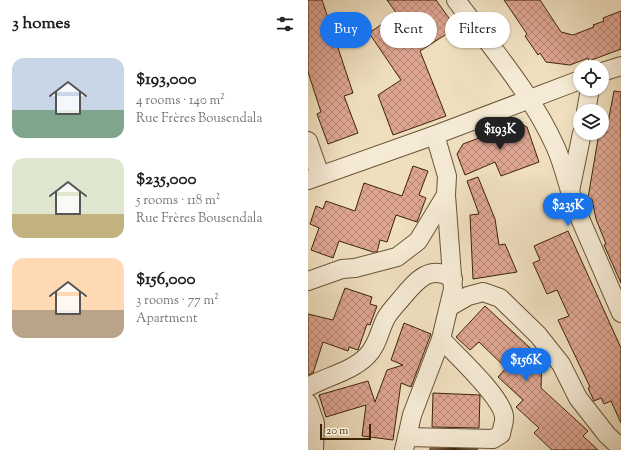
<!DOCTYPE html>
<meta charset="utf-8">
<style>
:root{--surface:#fff;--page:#f2f2f2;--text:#202124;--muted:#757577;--accent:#1a73e8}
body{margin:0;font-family:"Sorts Mill Goudy",serif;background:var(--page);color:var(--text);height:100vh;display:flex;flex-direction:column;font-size:15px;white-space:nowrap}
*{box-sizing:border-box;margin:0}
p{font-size:13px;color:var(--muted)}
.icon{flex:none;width:22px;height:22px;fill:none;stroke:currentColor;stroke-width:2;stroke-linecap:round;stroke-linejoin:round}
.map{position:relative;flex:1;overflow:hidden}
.sheet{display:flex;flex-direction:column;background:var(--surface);width:308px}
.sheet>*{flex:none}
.top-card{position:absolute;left:12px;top:12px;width:241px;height:36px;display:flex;gap:8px}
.buttons{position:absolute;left:265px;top:60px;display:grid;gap:8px}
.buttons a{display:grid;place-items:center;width:36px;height:36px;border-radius:50%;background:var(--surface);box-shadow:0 1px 3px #0004;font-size:20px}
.scale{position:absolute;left:12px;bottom:10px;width:51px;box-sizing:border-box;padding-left:4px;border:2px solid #3e2507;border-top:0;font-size:11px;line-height:14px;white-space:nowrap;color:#3e2507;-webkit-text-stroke:3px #f5ead5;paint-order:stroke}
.price{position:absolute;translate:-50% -34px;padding:0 9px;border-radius:14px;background:var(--accent);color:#fff;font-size:13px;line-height:26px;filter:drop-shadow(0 1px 2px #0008)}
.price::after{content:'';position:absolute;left:50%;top:24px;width:12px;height:9px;margin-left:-6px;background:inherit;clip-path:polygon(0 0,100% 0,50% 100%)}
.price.selected{background:#222;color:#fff}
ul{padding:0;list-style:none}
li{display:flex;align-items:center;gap:12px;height:100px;padding:0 12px}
li span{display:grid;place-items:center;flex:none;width:112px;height:80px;border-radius:12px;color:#555}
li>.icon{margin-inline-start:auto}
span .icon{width:48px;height:48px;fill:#fffc;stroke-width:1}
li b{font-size:17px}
h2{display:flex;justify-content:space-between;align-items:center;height:48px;padding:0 12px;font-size:17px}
.chip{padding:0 14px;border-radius:18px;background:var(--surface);box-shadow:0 1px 3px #0004;font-size:14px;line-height:36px}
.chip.selected{background:var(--accent);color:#fff}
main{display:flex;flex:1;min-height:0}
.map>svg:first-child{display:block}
</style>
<main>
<section class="sheet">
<h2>3 homes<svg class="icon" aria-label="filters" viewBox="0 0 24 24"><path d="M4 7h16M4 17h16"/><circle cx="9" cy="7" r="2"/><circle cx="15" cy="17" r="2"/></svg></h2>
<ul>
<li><span style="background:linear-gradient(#c9d6e8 65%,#7fa58c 0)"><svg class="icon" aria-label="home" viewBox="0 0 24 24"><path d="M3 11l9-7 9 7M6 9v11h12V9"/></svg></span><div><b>$193,000</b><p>4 rooms · 140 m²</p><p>Rue Frères Bousendala</p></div></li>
<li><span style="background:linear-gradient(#dfe7d0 70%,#c2b280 0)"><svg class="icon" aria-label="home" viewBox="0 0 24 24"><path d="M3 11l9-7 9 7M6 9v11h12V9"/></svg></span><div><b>$235,000</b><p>5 rooms · 118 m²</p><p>Rue Frères Bousendala</p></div></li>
<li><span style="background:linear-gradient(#ffd9b3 65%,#b9a48a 0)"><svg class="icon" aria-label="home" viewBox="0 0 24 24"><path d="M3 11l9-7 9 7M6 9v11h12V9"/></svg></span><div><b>$156,000</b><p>3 rooms · 77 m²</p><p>Apartment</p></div></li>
</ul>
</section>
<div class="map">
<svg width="313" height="450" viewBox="0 0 313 450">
<defs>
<pattern id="building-cross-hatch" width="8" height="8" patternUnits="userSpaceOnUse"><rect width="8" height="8" fill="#dea592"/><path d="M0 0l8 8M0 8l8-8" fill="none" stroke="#b58675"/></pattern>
</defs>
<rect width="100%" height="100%" fill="#efdfbf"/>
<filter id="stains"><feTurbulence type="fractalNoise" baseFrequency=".005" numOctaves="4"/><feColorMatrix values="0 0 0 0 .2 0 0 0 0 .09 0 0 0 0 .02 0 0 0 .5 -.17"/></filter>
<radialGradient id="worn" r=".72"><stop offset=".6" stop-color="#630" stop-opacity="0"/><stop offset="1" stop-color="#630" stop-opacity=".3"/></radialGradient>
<g fill="url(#building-cross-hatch)" stroke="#3e2507">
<polygon points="0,0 14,0 45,93 36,96 50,133 20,144 9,114 13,112 0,72"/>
<polygon points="79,0 128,0 148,28 112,51 138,116 85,135 70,95 93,80 61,33 89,14"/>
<polygon points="196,0 232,0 253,32 265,35 286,27 285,25 296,21 295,18 313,11 313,49 281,61 280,58 262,65 238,62 232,53 230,55 217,36 219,34"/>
<polygon points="306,91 313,92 313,283 296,245 298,244 288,219 284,199 280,198 291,133 298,133"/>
<polygon points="211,123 219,127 231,162 193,176 187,162 157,175 149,154 155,144"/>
<polygon points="105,166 120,171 111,195 118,198 109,222 88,215 79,242 72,240 69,252 65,252 31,241 25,258 3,250 11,228 2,224 8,206 15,209 18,201 47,211 56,183 94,196"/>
<polygon points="170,177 187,219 191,245 197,244 209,272 165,279 162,215 171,214 159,181"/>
<polygon points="260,231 313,348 313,423 303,401 296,404 293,398 286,401 280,388 282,387 250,320 261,316 249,290 239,294 225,263 232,260 226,246"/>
<polygon points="37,288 64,297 62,304 69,306 62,325 59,324 50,350 41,347 40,351 15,342 5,373 0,375 0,314 25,320"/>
<polygon points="177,306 234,359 233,388 280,431 275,436 290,450 244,450 226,433 231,428 208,407 215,400 190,377 198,368 171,342 162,350 148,337"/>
<polygon points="96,323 123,334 103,387 93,383 85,440 54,436 58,405 18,417 11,395 60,381 67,402 79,370 95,365 83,360"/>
<polygon points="125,393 172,395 171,428 124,427"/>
<polygon points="122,448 170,449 122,450"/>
</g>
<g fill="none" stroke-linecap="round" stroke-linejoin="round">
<g stroke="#6a5435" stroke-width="20">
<g id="minor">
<path d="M148,0c35,47 76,94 100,148 6,14 10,29 14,43"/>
<polyline points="294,72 313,66"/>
<polyline points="278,111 282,89"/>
<polyline points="274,133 262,191 267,207 313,313"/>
<polyline points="0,141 12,175"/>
<polyline points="0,180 127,135 272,80"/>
<polyline points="0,281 34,269 47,268 89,257 110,241 138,195"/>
<polyline points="141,307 160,296 175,292 192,298 230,335 253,364 270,398 299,435 313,448"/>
<path d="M0,387c19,-11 43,-15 59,-31 11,-11 12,-25 19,-38 4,-7 10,-13 15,-19 15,-18 29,-36 52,-20"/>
<polyline points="0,403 7,423 6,450"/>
<path d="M99,437l86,2 8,-5c1,-6 4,-13 3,-18 -3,-20 -48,-61 -63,-77"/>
<polyline points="96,450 104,415 133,339 145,289 138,195 139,176 127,135"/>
</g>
</g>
<use href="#minor" stroke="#f5ead5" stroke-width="18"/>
</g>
<rect width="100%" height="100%" filter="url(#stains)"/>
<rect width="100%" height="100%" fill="url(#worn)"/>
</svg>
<div class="buttons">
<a><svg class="icon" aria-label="locate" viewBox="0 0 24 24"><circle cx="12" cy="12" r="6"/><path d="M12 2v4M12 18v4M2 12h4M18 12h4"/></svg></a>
<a><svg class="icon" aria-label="layers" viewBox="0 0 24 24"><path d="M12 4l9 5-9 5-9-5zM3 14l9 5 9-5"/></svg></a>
</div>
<div class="scale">20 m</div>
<b class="price selected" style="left:192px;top:151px">$193K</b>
<b class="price" style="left:260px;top:227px">$235K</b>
<b class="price" style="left:218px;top:382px">$156K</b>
<div class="top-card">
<a class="chip selected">Buy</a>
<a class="chip">Rent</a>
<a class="chip">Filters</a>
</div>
</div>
</main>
